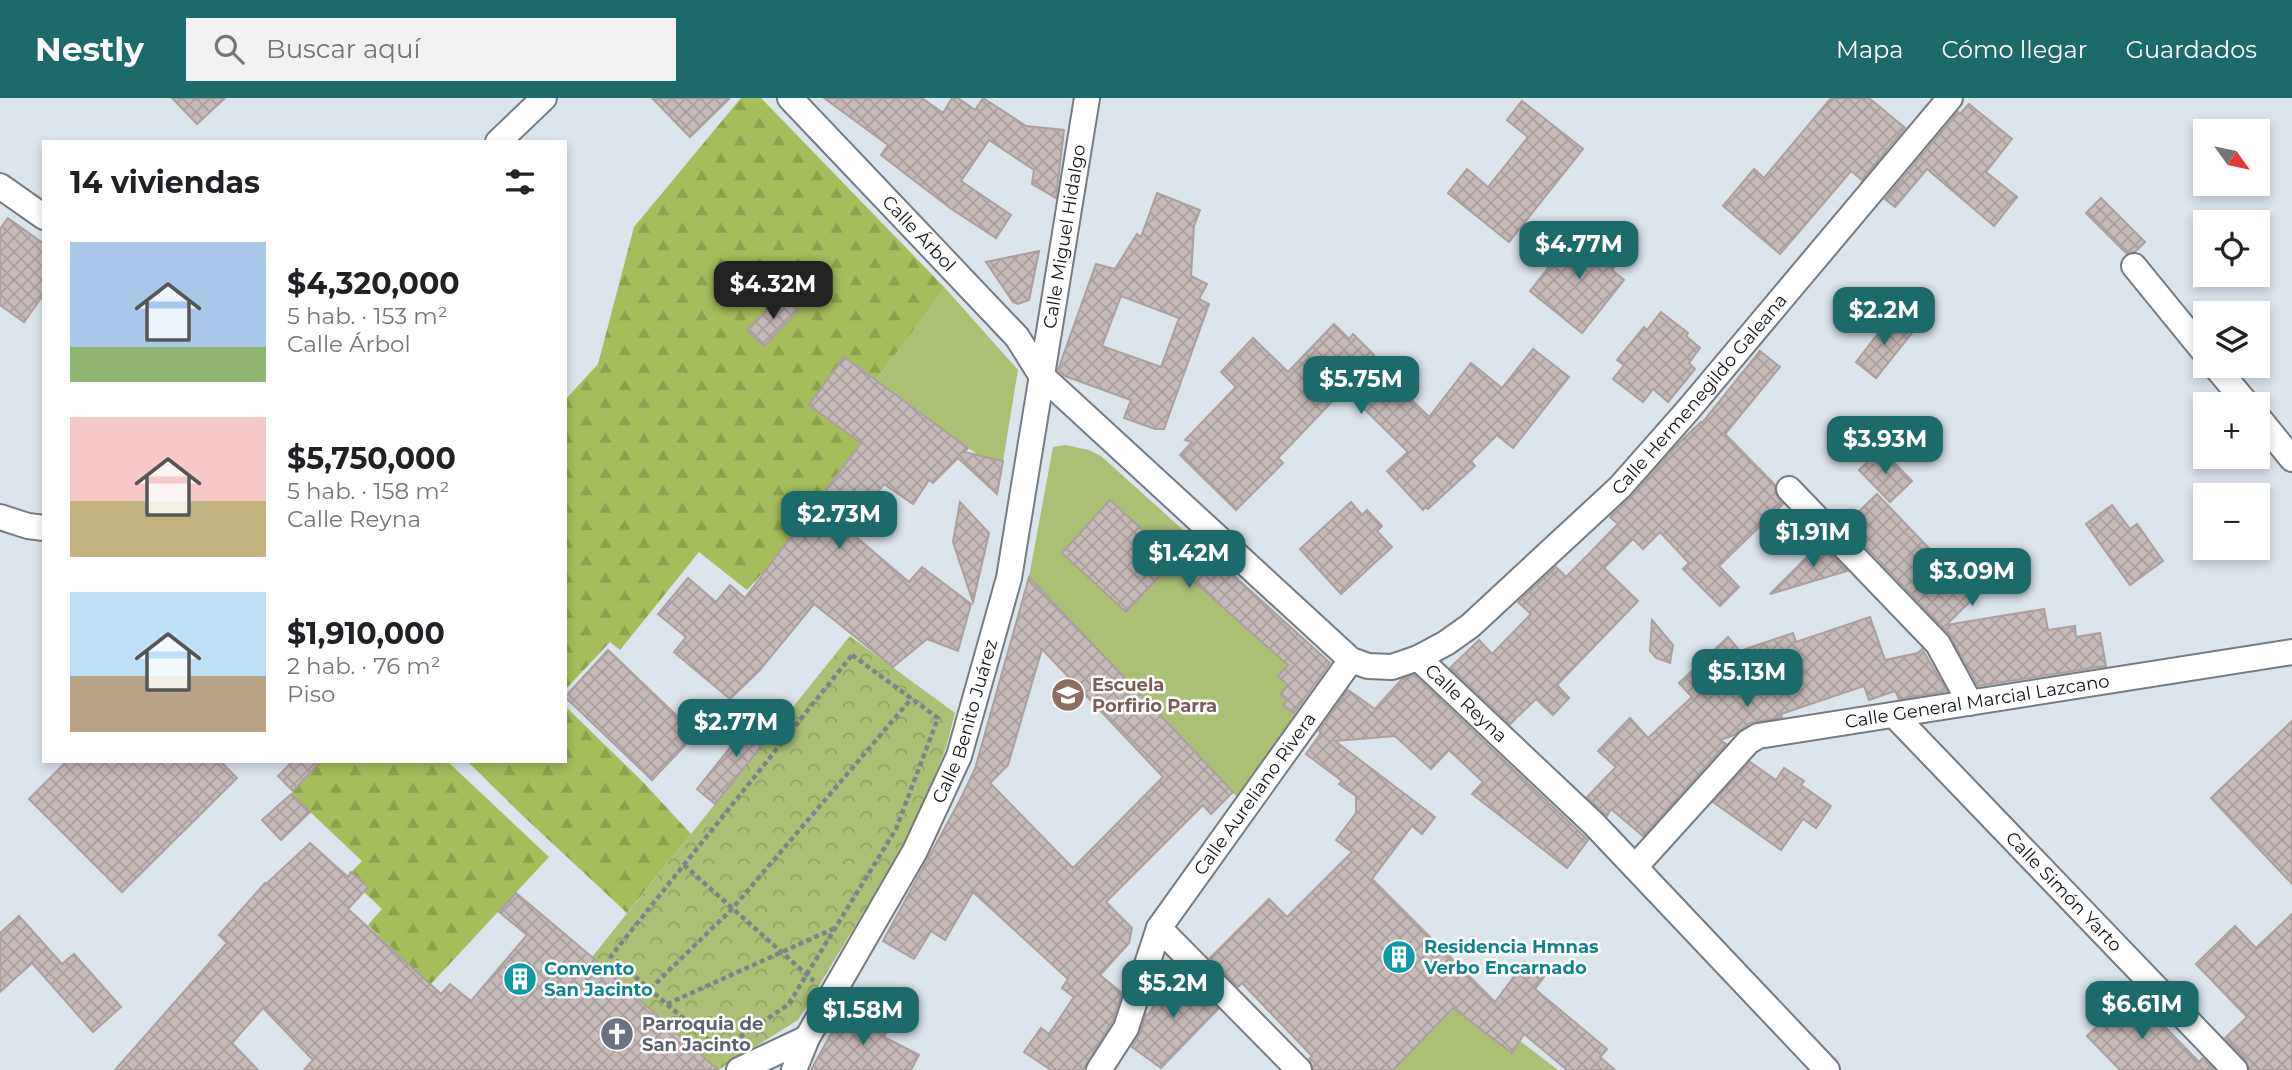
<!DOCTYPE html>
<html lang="es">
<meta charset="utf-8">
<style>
:root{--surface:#fff;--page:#f2f2f2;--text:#202124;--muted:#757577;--accent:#1d6a6a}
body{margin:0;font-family:Montserrat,sans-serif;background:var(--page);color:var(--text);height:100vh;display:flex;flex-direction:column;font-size:26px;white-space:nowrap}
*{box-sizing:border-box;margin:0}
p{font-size:23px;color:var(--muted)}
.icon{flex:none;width:38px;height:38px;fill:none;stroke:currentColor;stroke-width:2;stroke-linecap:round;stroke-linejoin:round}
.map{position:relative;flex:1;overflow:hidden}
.side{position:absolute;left:42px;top:42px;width:525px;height:623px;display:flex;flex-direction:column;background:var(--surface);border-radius:0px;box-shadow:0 4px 10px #0003}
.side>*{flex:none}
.needle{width:46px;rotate:123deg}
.tools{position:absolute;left:2193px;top:21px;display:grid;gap:14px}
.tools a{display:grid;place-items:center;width:77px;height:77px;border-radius:0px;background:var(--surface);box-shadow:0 4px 10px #0003;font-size:35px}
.price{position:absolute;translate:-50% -60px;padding:0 16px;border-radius:14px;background:var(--accent);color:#fff;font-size:23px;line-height:46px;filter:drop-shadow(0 2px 4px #0008)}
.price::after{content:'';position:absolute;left:50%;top:42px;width:21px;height:16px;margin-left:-10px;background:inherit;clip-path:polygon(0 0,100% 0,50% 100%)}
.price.active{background:#222;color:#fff}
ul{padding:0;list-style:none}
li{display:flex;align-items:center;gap:21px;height:175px;padding:0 28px}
li span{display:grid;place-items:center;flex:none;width:196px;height:140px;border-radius:0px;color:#555}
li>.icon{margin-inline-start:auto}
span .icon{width:84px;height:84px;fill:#fffc;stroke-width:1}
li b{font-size:30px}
h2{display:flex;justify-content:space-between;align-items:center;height:84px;padding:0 28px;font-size:30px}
header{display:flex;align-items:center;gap:42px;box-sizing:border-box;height:98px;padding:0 35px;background:var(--accent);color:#fff}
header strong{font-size:33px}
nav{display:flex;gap:38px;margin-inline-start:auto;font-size:24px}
.search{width:490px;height:63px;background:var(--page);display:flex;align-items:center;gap:18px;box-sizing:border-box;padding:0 24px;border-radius:0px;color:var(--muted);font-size:26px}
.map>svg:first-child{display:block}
</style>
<header>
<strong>Nestly</strong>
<div class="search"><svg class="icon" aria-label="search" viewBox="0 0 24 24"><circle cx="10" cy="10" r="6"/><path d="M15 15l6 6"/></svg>Buscar aquí</div>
<nav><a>Mapa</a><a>Cómo llegar</a><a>Guardados</a></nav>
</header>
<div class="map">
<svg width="2292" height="972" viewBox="0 0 2292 972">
<defs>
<pattern id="forest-firs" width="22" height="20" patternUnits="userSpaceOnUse" patternTransform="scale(1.75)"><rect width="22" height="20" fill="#a5bd5b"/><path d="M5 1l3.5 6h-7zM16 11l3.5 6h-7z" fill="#8da24e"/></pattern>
<pattern id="park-crowns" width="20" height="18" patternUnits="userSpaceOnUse" patternTransform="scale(1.75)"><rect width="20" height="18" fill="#acc075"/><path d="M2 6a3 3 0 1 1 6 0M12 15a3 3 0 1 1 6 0" fill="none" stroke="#93a464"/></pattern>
<pattern id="building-cross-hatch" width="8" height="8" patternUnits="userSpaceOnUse" patternTransform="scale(1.75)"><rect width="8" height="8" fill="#c6bab9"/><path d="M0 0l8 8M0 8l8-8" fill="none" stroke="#a99f9e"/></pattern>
</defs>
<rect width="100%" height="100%" fill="#dbe3eb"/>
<g fill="#acc075">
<polygon points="945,190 1018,272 1003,363 978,357 876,282"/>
<polygon points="1065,347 1089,352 1101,358 1191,439 1288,567 1278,578 1288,587 1280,596 1287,602 1283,607 1296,617 1237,699 1029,479 1053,349"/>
<polygon points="1455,909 1520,943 1558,972 1393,972"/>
</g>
<g fill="url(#forest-firs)">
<polygon points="741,0 761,0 945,190 876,282 844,259 809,306 861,345 768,469 747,492 699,454 620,552 610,544 565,592 565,302 598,266 634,129"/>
<polygon points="565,608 643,684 691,736 627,815 522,717 467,663 565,663"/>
<polygon points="321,663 447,663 549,759 402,917 375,917 416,873 368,827 382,811 364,794 368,789 351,774 362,763 291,696"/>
</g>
<polygon fill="url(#park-crowns)" points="850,538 955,615 945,653 908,741 798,922 718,972 592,859"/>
<g fill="url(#building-cross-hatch)" stroke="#aca09f" stroke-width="2" fill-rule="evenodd">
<polygon points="172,0 225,0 197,26"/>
<polygon points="652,0 730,0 690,39"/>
<polygon points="824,0 922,0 943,15 952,0 958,0 975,12 983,0 1026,28 1064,32 1056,100 1032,86 1034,72 989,42 961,83 1011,117 996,140 950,110 881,57 888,47"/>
<polygon points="1831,0 1869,0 1905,30 1862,82 1851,73 1780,156 1723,108 1754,71 1764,80"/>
<polygon points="1522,3 1583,51 1509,144 1448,95 1467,71 1488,89 1528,39 1507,22"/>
<polygon points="1969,6 2012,41 1986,74 2017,99 1994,128 1927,71 1895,109 1885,101 1958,14 1960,16"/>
<path d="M1157,95l43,17 -6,16 -3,50 16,8 -8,15 10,5 -45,125h-9l-31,-11 7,-18 -66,-24 -7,-6 38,-106 19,5 22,-35 4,3zM1121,198l58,22 -18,49 -59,-21z"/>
<polygon points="2101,100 2145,144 2135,154 2127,156 2086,115"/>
<polygon points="8,120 44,146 44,196 24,224 0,207 0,131"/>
<polygon points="1579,131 1619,163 1612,172 1624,182 1582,235 1530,193"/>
<polygon points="1039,153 1029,202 1018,206 1013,204 986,164"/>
<polygon points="782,197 798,213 764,248 747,232"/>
<polygon points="1661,214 1688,235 1686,238 1700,250 1689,265 1695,271 1668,304 1653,291 1643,304 1613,281 1624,267 1617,262 1644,229 1647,232"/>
<polygon points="1891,219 1912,235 1876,280 1856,264"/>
<polygon points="1334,226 1349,241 1353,236 1374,257 1370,261 1429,319 1471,265 1502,290 1533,251 1569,279 1513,350 1497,337 1471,363 1475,368 1428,411 1425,409 1423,412 1387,373 1408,354 1344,291 1278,360 1283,365 1236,412 1180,357 1192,344 1185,342 1236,289 1221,274 1253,240 1288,274"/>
<polygon points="1760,253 1780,269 1725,336 1775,387 1775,395 1783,406 1719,468 1739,489 1720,508 1683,471 1689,465 1660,434 1643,451 1633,441 1604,470 1638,503 1557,587 1569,600 1553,617 1536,601 1510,626 1450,570 1479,542 1492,556 1531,516 1518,504 1556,469 1566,479 1618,426 1610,419 1631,399 1677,347 1701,324 1702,325"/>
<polygon points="844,259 968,350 964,354 1003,363 997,396 958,360 933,385 929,382 913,406 884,386 849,433 909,484 922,469 971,506 958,553 927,541 893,569 814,506 759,573 730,601 674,554 686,539 658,516 688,480 716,504 730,487 745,500 861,345 809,307"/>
<polygon points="1881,351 1912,383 1890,404 1859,372"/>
<polygon points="1877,396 1942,464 1950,456 1983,491 1946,527 2044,511 2048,532 2075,528 2076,539 2100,535 2106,568 1978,588 1949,536 1845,427"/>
<polygon points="1110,402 1173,460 1191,439 1330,565 1294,615 1283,607 1287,602 1280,596 1288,587 1278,578 1288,567 1172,464 1126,514 1062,455"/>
<polygon points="960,404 989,435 973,504 953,444"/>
<polygon points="1351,404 1362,417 1367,412 1382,428 1377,433 1392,449 1341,496 1300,451"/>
<polygon points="2112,407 2130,431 2137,426 2163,463 2130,487 2086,426"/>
<polygon points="1821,445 1847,473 1770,496"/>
<path d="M1029,479l204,215 -22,22 -8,-9 -97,97 26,26 -3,15 -29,32 22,18 -10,29 -29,48h-32l-27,-18 17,-24 8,6 25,-37 -12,-9 6,-9 -95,-87 -28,48 -14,-9 -17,28 -31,-18 77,-141 15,-31zM1042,551l121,128 -90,91 -83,-85 18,-18z"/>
<polygon points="1870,519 1885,562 1918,555 1922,551 1947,593 1899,601 1895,593 1869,602 1864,588 1781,616 1782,619 1750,625 1734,637 1720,642 1726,646 1643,738 1611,711 1607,718 1587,699 1616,669 1598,653 1630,620 1648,640 1692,599 1679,585 1728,539 1740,553 1793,535 1796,544"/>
<polygon points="1652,522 1673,547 1670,565 1656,560 1650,553"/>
<polygon points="608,552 696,636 652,682 565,599"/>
<polygon points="1414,577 1588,742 1567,770 1472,696 1483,684 1449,652 1431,671 1395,638 1335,643 1435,719 1422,736 1412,728 1372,781 1495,904 1525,864 1544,879 1535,891 1607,951 1600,959 1615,972 1567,972 1524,936 1512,955 1453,910 1393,972 1313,972 1309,961 1312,958 1242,885 1238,889 1210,860 1269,801 1287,819 1352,754 1336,742 1356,715 1356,698 1339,686 1342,683 1306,656 1321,635 1319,633 1348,592 1375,611 1402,581"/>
<polygon points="757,616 775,631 715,706 697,691"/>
<polygon points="2292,623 2292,786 2211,700"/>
<polygon points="67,663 220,663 237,680 122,794 29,701"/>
<polygon points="293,663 321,663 293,693 278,678"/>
<polygon points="1750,664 1776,682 1784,670 1804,683 1801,687 1831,708 1816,730 1803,721 1781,752 1713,704"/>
<polygon points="291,696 310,714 281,742 262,722"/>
<polygon points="310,745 348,779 351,774 368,789 348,811 441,896 450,886 471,903 527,837 499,814 516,795 592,859 718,972 304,972 313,962 263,910 232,945 258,972 115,972 227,845 219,837 265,785 266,786"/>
<polygon points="2292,816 2292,972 2249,972 2246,962 2225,940 2247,919 2196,866 2235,828 2256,850"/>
<polygon points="19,818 62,866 74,856 121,909 93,934 32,865 0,894 0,835"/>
<polygon points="1179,871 1218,911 1161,970 1132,949 1140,935 1146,916 1148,917"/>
<polygon points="2132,895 2199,964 2203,960 2214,972 2120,972 2087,938"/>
<polygon points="846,909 889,929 884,939 919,957 911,972 811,972"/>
</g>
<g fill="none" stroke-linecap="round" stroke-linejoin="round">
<g stroke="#747b82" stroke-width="28">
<g id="minor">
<path id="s1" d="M790,0l227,239 24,38 310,285 17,6 24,1 26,-9 28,-15 24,-17 150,-139 68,-77 262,-312"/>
<polyline points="498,44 544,0"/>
<polyline points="0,88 44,119"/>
<polyline points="2134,168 2205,255"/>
<polyline points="2215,268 2247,306"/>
<polyline points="2258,319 2292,361"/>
<polyline points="1789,391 1938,546 1970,605"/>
<polyline points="0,419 28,428 44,430"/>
<path id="s2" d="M1418,560l176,166 233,246"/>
<path id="s3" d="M1894,617l341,355"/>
<path id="s4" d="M1635,769l113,-125 10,-6 534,-84"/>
<polyline points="1159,830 1299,972"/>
<polyline points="739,972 807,940"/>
<path id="s5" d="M794,972l13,-32 108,-187 44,-95 50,-178 78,-480"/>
<path id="s6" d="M1099,972l27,-42 33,-100 192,-268"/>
</g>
</g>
<g stroke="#7e848a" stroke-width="4.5" stroke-dasharray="5 3.5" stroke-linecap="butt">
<polygon points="852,557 938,620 896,731 788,907 720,952 611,858"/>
<polyline points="684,767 814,883"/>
<polyline points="650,891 732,811 912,600"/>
<polyline points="667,906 835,830"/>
</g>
<use href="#minor" stroke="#fff" stroke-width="24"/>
</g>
<defs>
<g id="school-disc" transform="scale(1.75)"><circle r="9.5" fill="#8d6e63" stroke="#fff"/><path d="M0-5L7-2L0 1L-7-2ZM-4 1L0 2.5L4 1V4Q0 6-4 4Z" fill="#fff"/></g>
<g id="building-disc" transform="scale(1.75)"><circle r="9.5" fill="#0f9aa8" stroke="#fff"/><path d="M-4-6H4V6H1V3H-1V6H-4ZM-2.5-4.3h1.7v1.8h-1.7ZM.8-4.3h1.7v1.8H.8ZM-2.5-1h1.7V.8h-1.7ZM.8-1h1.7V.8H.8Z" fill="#fff"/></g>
<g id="church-disc" transform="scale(1.75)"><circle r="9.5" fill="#6b7280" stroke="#fff"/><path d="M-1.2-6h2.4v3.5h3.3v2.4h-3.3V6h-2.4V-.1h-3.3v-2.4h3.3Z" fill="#fff"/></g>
</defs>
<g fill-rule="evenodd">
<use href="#school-disc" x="1068" y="597"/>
<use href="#building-disc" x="1399" y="859"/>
<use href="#building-disc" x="520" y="881"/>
<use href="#church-disc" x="617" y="936"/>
</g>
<g text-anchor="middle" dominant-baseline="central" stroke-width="5" stroke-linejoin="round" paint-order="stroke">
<g font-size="18" fill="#121518" stroke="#fff">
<text stroke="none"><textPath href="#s1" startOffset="187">Calle Árbol</textPath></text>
<text stroke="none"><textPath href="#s5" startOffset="886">Calle Miguel Hidalgo</textPath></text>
<text stroke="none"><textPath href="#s1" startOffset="1253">Calle Hermenegildo Galeana</textPath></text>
<text stroke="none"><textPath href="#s4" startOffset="402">Calle General Marcial Lazcano</textPath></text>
<text stroke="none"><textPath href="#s2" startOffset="66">Calle Reyna</textPath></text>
<text stroke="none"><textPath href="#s5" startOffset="390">Calle Benito Juárez</textPath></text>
<text stroke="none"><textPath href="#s6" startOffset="320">Calle Aureliano Rivera</textPath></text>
<text stroke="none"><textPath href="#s3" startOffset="245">Calle Simón Yarto</textPath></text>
</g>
<g font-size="18" font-weight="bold" fill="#785e54" stroke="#fff" text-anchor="start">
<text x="1092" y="587">Escuela<tspan x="1092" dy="21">Porfirio Parra</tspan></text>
</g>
<g font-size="18" font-weight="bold" fill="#0d838f" stroke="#fff" text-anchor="start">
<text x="1424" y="849">Residencia Hmnas<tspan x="1424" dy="21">Verbo Encarnado</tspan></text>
<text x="544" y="871">Convento<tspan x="544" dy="21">San Jacinto</tspan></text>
</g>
<g font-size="18" font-weight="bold" fill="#5b616d" stroke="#fff" text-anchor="start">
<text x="642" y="926">Parroquia de<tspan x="642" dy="21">San Jacinto</tspan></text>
</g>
</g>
</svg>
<div class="tools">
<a><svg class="needle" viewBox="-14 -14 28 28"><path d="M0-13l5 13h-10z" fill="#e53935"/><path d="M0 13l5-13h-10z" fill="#757577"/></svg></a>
<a><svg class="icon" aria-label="locate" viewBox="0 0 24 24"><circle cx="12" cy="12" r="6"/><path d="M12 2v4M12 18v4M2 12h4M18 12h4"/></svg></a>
<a><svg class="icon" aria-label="layers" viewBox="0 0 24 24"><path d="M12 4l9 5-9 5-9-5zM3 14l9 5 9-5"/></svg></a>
<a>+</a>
<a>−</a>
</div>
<b class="price" style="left:1579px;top:183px">$4.77M</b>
<b class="price active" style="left:773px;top:223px">$4.32M</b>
<b class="price" style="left:1884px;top:249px">$2.2M</b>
<b class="price" style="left:1361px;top:318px">$5.75M</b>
<b class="price" style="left:1885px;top:378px">$3.93M</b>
<b class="price" style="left:839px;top:453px">$2.73M</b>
<b class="price" style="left:1813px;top:471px">$1.91M</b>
<b class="price" style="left:1189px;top:492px">$1.42M</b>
<b class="price" style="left:1972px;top:510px">$3.09M</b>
<b class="price" style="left:1747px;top:611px">$5.13M</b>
<b class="price" style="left:736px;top:661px">$2.77M</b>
<b class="price" style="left:1173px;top:922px">$5.2M</b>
<b class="price" style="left:2142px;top:943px">$6.61M</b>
<b class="price" style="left:863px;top:949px">$1.58M</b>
<section class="side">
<h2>14 viviendas<svg class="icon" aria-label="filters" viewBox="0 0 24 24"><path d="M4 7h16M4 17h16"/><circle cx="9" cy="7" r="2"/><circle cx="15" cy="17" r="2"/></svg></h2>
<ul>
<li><span style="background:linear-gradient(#a9c7e8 75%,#8fb573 0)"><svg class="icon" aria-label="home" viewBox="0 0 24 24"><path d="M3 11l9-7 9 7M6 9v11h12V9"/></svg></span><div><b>$4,320,000</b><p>5 hab. · 153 m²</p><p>Calle Árbol</p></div></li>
<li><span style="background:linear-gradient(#f6c9c9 60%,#c2b280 0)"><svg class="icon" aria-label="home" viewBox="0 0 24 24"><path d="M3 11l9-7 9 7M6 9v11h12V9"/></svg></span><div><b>$5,750,000</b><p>5 hab. · 158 m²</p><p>Calle Reyna</p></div></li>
<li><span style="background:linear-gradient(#bfe0f5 60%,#b9a48a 0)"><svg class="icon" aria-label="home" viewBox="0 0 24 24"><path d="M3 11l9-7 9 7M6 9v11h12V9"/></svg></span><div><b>$1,910,000</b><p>2 hab. · 76 m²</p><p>Piso</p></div></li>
</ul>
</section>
</div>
